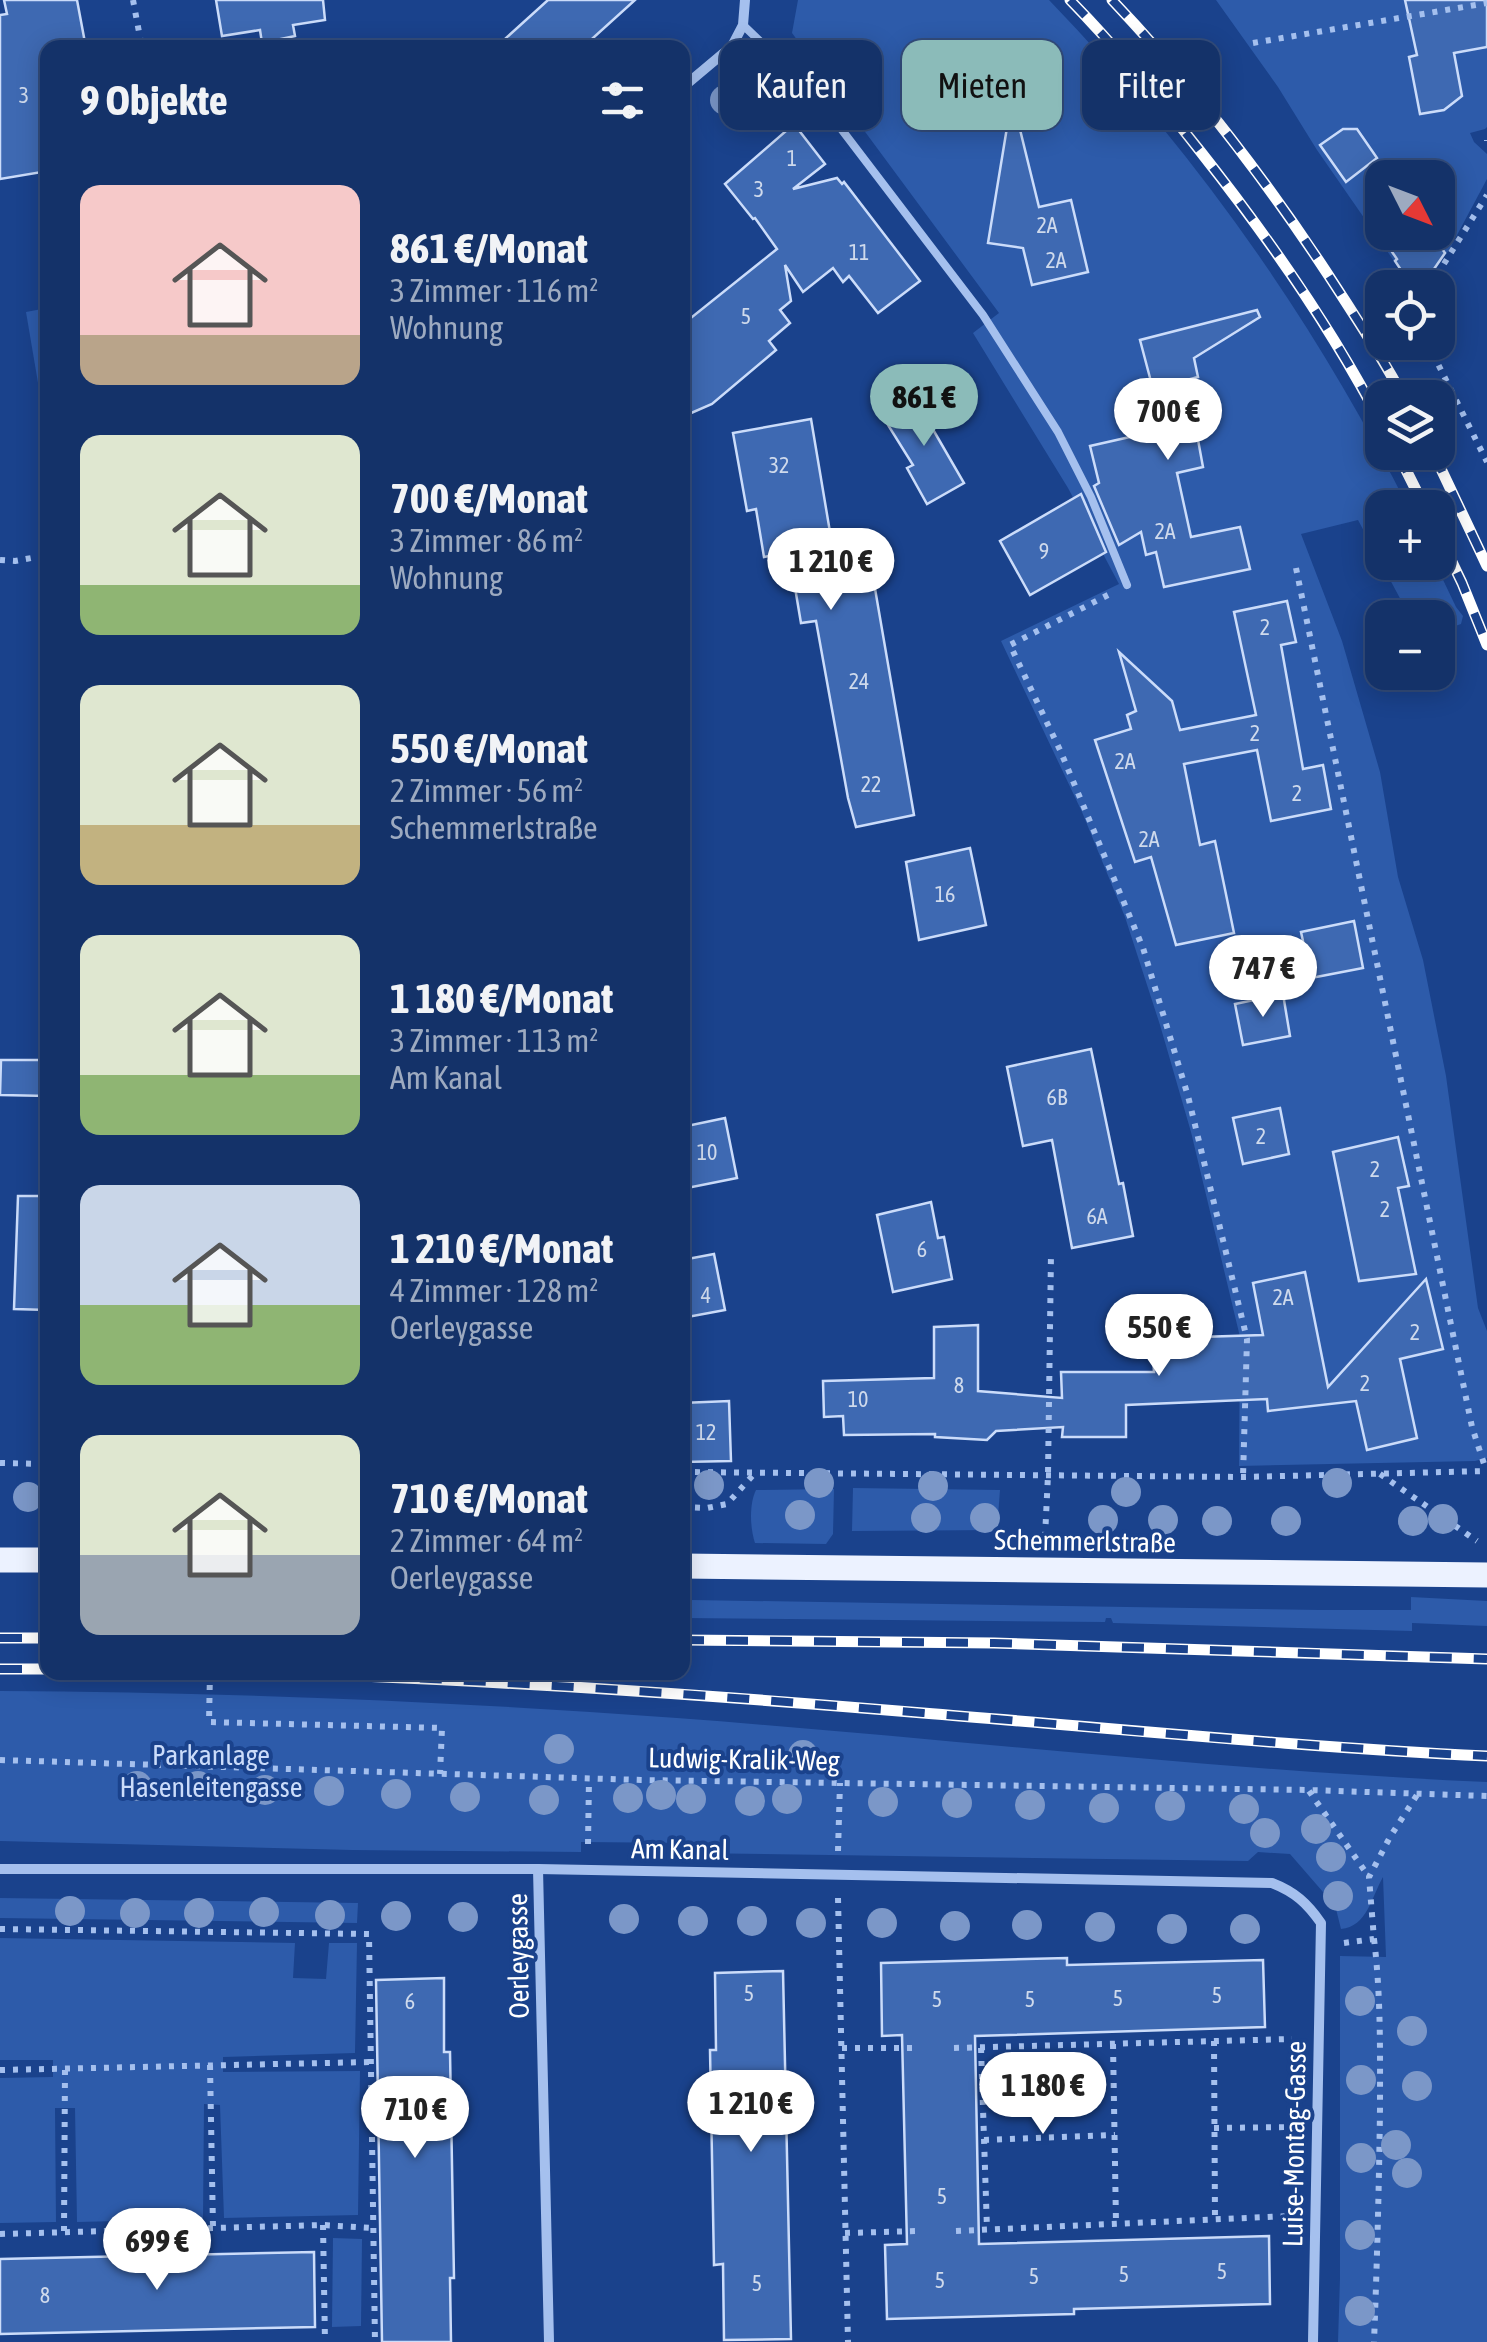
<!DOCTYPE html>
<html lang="de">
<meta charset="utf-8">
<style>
:root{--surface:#143269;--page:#213e71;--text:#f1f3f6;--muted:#9daac0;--line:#334d7d;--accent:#8bbbb9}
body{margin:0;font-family:"Asap Condensed",sans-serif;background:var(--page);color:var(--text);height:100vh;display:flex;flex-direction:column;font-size:38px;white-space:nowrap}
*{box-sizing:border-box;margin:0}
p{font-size:32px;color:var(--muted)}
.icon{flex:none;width:55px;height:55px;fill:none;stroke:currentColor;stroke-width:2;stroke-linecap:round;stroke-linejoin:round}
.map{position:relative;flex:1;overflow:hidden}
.side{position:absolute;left:40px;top:40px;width:650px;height:1640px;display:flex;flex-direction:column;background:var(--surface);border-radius:20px;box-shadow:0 5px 25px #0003,0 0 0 2px var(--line)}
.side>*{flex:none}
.hud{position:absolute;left:720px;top:40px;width:615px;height:90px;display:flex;gap:20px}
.needle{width:65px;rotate:132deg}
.controls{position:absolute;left:1365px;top:160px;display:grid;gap:20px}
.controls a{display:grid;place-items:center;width:90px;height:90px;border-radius:20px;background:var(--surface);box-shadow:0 5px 25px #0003,0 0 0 2px var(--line);font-size:50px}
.price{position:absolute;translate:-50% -85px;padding:0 22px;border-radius:35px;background:#fff;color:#222;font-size:32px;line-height:65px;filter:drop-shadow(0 2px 5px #0008)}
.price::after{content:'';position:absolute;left:50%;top:60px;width:30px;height:22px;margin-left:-15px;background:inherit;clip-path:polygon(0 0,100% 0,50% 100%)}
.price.on{background:var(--accent);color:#111}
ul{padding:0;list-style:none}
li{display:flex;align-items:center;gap:30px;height:250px;padding:0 40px}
li span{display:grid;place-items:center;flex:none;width:280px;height:200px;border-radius:20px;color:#555}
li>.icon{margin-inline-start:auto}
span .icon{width:120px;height:120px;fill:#fffc;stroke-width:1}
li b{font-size:42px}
h2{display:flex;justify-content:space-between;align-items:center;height:120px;padding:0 40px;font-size:42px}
.pill{padding:0 35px;border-radius:20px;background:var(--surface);box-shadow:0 5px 25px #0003,0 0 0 2px var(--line);font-size:35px;line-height:90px}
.pill.on{background:var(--accent);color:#111}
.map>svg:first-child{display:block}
</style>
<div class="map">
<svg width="1487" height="2342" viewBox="0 0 1487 2342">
<rect width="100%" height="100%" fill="#1a428c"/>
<g fill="#2d5baa" fill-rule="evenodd">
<path d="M798,0h251c145,150 265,320 359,507l-26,1v54l53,1 21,44 7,9 -2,8 -23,8v-14l-28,-1 -52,-97 -57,14 41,107 38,131 18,105 25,83 23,116 32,232 9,23v127l-12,3 -236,5 1,-129 -49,-205 -31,-107 -35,-108 -43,-105 -81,-171 118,-57 -51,-96 -95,-155 26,-20 -207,-280z"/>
<path d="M1216,0h271v127l-2,2 -15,4 4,9 13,12v25l-38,71 -27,37h-10l-95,-137 -39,-63zM1382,178h56v54h-56z"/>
<polygon points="47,308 48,308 47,436 26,312"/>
<polygon points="853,1488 1000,1490 997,1530 852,1531"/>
<path d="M834,1489l-1,45 -7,10 -71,-1c-5,-15 -6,-39 1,-53z"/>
<polygon points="683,1589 691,1589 692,1600 1320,1610 1411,1610 1411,1597 1487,1601 1487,1626 1412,1623 1412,1631 1113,1623 1111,1618 1106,1618 1105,1622 683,1618"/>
<path d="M0,1691c196,1 394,8 590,21 299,19 597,57 897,70v560h-149l2,-64v-322l46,1 -3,-80c-11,19 -16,50 -42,52l-10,-40 -8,3 -33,-38 -32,-2 -10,9 -557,-8 -1,-10 -109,-1v10l-229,-2 -352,-9z"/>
<polygon points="0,1898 358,1903 357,1923 0,1918"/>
<polygon points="0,1938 295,1943 293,1978 326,1979 329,1943 357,1943 355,2053 223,2057 223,2072 360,2071 358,2215 224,2218 220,2105 204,2104 203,2219 77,2222 75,2108 55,2108 56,2222 0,2223 0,2078 53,2077 53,2060 0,2060"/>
<polygon points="333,2238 362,2239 361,2326 332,2327"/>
</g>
<g fill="#3e69b2" stroke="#cbdcfa" stroke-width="2.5">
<polygon points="4,0 77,0 86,48 48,48 48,171 0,179 0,15 7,14"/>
<polygon points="216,0 323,0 325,20 293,25 295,36 262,43 260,30 222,36"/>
<polygon points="548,0 635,0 582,48 495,48"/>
<polygon points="1405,0 1487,0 1487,47 1454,53 1462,96 1444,110 1420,114 1409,57 1417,55"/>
<polygon points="1012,97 1039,207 1071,200 1088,272 1032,285 1023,248 988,243"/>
<polygon points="794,124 825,164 793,189 837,178 842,184 844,182 920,281 878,313 849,276 843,282 833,268 803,292 785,265 791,301 780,310 790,323 769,341 776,350 712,404 682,417 682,325 777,249 755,218 753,219 725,184"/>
<polygon points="1343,129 1357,129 1377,158 1346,182 1320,145"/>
<polygon points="1378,232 1430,232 1445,253 1421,288 1413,288 1395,261 1397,259"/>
<polygon points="1257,310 1260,317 1194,358 1198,377 1187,380 1203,467 1177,473 1191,537 1240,527 1250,569 1164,587 1156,552 1146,555 1141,532 1119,545 1094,486 1099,483 1090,446 1143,434 1135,397 1154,393 1140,340"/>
<polygon points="920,394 938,421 931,426 964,483 927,504 907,468 913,465 883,417"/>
<polygon points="811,419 831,538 853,534 861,580 873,577 914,815 856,827 848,798 816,621 801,623 789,552 764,557 756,509 747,511 733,433"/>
<polygon points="1081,494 1106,552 1030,595 1000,541"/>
<polygon points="1287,601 1296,642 1281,645 1303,769 1323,765 1331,809 1271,821 1257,750 1184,764 1200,845 1215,841 1234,933 1176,945 1151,857 1135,862 1095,740 1131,729 1127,715 1136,711 1119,652 1172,701 1180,730 1256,715 1234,612"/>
<polygon points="970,848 986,925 919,940 906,862"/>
<polygon points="1354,921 1363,968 1311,978 1301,932"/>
<polygon points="1283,994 1290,1036 1243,1045 1235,1004"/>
<polygon points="1091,1049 1119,1184 1123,1183 1133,1236 1072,1248 1052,1140 1023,1146 1007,1067"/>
<polygon points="1,1060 48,1060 48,1096 0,1095"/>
<polygon points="1280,1108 1289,1154 1243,1164 1233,1118"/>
<polygon points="725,1118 737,1178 682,1189 682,1127"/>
<polygon points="1398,1137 1409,1186 1398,1188 1416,1274 1359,1281 1333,1152"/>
<polygon points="18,1196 48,1196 48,1310 14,1309"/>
<polygon points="931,1202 938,1238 944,1237 952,1279 893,1292 877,1215"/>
<polygon points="714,1254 725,1310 682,1318 682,1260"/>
<polygon points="1305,1272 1328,1387 1426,1279 1443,1349 1400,1359 1417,1438 1367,1450 1356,1401 1268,1411 1267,1399 1126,1405 1126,1437 1062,1437 1063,1427 996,1431 987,1440 935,1437 935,1434 844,1435 843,1416 824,1417 823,1381 934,1378 934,1327 978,1325 978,1391 1062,1398 1061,1372 1154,1372 1153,1357 1168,1356 1167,1338 1263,1335 1253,1283"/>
<polygon points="729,1401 731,1461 682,1462 682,1403"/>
<polygon points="1067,1958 1067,1965 1263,1960 1265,2027 975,2036 979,2244 1269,2236 1270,2304 1074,2309 1074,2314 887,2319 885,2245 907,2244 902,2035 882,2036 881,1963"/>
<polygon points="783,1971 791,2339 724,2340 723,2264 714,2265 710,2050 716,2050 715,1973"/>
<polygon points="444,1978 444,2052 450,2052 454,2278 450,2278 451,2342 382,2342 376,1980"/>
<polygon points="314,2252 315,2327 0,2334 0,2259"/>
</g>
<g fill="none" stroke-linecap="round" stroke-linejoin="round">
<g stroke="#a5c0ee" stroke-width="6" stroke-dasharray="5 8" stroke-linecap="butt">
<polyline points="133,0 142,48"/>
<polyline points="1253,43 1487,3"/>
<polyline points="269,48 291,44"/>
<polyline points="1487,140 1487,141"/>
<polyline points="1435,288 1442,267 1487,195"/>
<polyline points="1427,342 1487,462"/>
<polyline points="0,560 15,561 48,555"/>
<polyline points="1296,568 1472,1427 1486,1470"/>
<polyline points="1108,595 1010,645 1060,750 1143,948 1188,1096 1247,1339 1243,1477"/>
<polyline points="0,1463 48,1464"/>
<polyline points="682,1472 1243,1477 1486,1471"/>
<polyline points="1380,1474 1477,1541"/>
<polyline points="682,1507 707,1508 727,1504 755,1473"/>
<polyline points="1045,1537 1048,1475 1051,1254"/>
<polyline points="210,1672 209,1722 442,1728 440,1774"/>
<polyline points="0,1760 641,1780 1308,1790 1487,1796"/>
<polyline points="1309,1791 1369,1877"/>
<polyline points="588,1844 589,1779"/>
<polyline points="838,1851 840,1783"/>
<polyline points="838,1898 848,2342"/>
<polyline points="0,1929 369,1934 375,2342"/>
<path d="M1374,1939c7,57 6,113 6,170 -1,78 -3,155 -6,233"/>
<polyline points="1344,1943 1374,1939 1369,1877 1390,1837 1417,1795"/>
<polyline points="1214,2041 1215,2219"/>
<polyline points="1113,2044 1116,2223"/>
<polyline points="842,2048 914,2048"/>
<polyline points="954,2048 1292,2039"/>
<polyline points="981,2048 987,2229"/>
<polyline points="210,2065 213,2228"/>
<polyline points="0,2070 371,2062"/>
<polyline points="1214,2128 1294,2127"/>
<polyline points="984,2140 1115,2135"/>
<polyline points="323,2225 325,2342"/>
<polyline points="64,2231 65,2069"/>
<polyline points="956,2231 1289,2216"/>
<polyline points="845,2233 919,2231"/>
<polyline points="0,2234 323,2225 373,2228"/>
</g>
<polyline stroke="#a5c0ee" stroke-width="8" points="743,25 813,92 983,315 1058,432 1091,497 1127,585"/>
<g stroke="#a5c0ee" stroke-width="10">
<polyline points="682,88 732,46 743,25 745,0"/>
<path d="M0,1869h538l734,14c23,9 35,20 49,40l-8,419"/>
<polyline points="538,1869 549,2342"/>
</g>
<g stroke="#ecf2ff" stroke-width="25">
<polyline points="0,1560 48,1560"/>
<polyline points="682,1566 1487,1575"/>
</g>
<g stroke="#fff" stroke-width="11">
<g id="rail">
<path d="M1070,0c46,47 89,99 130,151 68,86 132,177 182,274"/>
<path d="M1112,0c80,84 151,176 215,273 26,40 54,82 77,125"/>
<polyline points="1397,452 1425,508"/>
<polyline points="1433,452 1487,566"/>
<polyline points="1438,533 1462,583 1487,645"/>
<polyline points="0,1638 48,1638"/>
<polyline points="682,1640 994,1643 1487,1659"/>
<polyline points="0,1669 48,1669"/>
<path d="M244,1672c227,6 453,22 679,41 188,15 375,34 564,43"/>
</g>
</g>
<use href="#rail" stroke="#1a428c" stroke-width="8" stroke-dasharray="22" stroke-linecap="butt"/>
</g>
<g fill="#7b97c8">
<circle cx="725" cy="100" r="15"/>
<circle cx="819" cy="1483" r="15"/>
<circle cx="1337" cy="1483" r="15"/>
<circle cx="709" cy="1485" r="15"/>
<circle cx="933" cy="1486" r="15"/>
<circle cx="1126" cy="1492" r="15"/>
<circle cx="28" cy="1497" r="15"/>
<circle cx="800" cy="1515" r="15"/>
<circle cx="926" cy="1518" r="15"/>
<circle cx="985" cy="1518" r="15"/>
<circle cx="1443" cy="1519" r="15"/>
<circle cx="1103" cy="1520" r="15"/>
<circle cx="1163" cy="1520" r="15"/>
<circle cx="1217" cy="1521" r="15"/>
<circle cx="1286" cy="1521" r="15"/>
<circle cx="1413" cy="1521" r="15"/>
<circle cx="559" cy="1749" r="15"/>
<circle cx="803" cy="1755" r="15"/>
<circle cx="137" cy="1786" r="15"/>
<circle cx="198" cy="1786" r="15"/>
<circle cx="265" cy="1790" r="15"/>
<circle cx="329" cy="1791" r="15"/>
<circle cx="396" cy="1794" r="15"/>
<circle cx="661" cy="1795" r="15"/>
<circle cx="465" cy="1797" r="15"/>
<circle cx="628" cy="1798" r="15"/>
<circle cx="691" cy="1799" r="15"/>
<circle cx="787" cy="1799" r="15"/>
<circle cx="544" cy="1800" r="15"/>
<circle cx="750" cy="1801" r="15"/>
<circle cx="883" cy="1802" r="15"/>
<circle cx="957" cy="1803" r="15"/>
<circle cx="1030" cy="1805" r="15"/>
<circle cx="1170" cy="1806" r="15"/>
<circle cx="1104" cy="1808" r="15"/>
<circle cx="1244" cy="1809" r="15"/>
<circle cx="1316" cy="1829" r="15"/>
<circle cx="1265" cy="1833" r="15"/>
<circle cx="1331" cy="1857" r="15"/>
<circle cx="1338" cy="1896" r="15"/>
<circle cx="70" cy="1911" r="15"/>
<circle cx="264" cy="1912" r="15"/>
<circle cx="135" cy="1913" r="15"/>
<circle cx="199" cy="1913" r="15"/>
<circle cx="330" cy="1915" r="15"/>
<circle cx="396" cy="1916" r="15"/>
<circle cx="463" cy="1917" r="15"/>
<circle cx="624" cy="1919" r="15"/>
<circle cx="693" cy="1921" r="15"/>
<circle cx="752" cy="1921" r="15"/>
<circle cx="811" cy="1923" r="15"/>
<circle cx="882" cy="1923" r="15"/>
<circle cx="1027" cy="1925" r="15"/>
<circle cx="955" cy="1926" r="15"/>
<circle cx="1100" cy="1927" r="15"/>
<circle cx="1172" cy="1929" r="15"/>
<circle cx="1245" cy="1929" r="15"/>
<circle cx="1360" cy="2001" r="15"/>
<circle cx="1412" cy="2031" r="15"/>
<circle cx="1361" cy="2080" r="15"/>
<circle cx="1417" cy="2086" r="15"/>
<circle cx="1396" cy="2145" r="15"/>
<circle cx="1361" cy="2158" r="15"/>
<circle cx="1407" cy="2173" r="15"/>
<circle cx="1360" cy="2235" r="15"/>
<circle cx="1360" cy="2311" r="15"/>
</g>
<g text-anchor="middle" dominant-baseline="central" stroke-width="8" stroke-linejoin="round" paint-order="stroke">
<g font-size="22" fill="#cfdaec">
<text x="24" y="95">3</text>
<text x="792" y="158">1</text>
<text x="759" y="189">3</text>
<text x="1047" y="225">2A</text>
<text x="859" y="252">11</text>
<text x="1056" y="260">2A</text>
<text x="746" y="316">5</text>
<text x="779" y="465">32</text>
<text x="1165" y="531">2A</text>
<text x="1044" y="551">9</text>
<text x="1265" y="627">2</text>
<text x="859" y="681">24</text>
<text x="1255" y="733">2</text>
<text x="1125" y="761">2A</text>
<text x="871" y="784">22</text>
<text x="1297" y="793">2</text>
<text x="1149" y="839">2A</text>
<text x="945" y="894">16</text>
<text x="1057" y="1097">6B</text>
<text x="1261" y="1136">2</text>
<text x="707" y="1152">10</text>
<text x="1375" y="1169">2</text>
<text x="1385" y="1209">2</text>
<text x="1097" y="1216">6A</text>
<text x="922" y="1249">6</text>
<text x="706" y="1295">4</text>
<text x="1283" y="1297">2A</text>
<text x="1415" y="1332">2</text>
<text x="1365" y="1383">2</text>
<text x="959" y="1385">8</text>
<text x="858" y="1399">10</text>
<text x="706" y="1432">12</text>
<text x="749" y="1993">5</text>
<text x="1217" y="1995">5</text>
<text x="1118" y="1998">5</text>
<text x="937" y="1999">5</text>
<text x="1030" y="1999">5</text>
<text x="410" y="2001">6</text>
<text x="942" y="2196">5</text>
<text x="1222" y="2271">5</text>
<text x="1124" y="2274">5</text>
<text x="1034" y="2276">5</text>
<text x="940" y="2280">5</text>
<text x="757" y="2283">5</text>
<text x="45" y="2295">8</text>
</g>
<g font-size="28" fill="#fff" stroke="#1a428c">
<text transform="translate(1085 1541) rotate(1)">Schemmerlstraße</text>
<text transform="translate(744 1759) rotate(1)">Ludwig-Kralik-Weg</text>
<text transform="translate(680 1849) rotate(1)">Am Kanal</text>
<text transform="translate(518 1956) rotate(-91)">Oerleygasse</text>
<text transform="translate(1294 2144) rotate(-89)">Luise-Montag-Gasse</text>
</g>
<g font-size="28" fill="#cbdcfa" stroke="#1a428c">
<text x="211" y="1755">Parkanlage<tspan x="211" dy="32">Hasenleitengasse</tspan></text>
</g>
</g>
</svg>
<div class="controls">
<a><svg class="needle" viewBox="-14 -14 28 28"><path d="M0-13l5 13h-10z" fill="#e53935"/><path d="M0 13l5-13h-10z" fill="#9daac0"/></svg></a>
<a><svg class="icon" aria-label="locate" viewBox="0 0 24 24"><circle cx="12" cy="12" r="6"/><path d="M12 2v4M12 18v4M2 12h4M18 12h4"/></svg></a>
<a><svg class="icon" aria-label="layers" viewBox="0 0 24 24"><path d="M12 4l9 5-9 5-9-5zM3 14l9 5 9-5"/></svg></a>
<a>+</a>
<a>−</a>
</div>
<b class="price on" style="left:924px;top:449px">861 €</b>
<b class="price" style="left:1168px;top:463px">700 €</b>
<b class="price" style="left:831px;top:613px">1 210 €</b>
<b class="price" style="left:1263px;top:1020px">747 €</b>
<b class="price" style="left:1159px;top:1379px">550 €</b>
<b class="price" style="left:1043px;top:2137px">1 180 €</b>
<b class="price" style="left:751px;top:2155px">1 210 €</b>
<b class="price" style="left:415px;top:2161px">710 €</b>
<b class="price" style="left:157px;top:2293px">699 €</b>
<div class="hud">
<a class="pill">Kaufen</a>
<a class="pill on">Mieten</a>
<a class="pill">Filter</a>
</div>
<section class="side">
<h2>9 Objekte<svg class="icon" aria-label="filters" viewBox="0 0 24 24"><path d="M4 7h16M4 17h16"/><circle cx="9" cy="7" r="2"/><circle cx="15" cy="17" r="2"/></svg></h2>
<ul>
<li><span style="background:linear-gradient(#f6c9c9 75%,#b9a48a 0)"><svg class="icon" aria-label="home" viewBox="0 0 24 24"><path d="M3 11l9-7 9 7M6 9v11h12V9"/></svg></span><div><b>861 €/Monat</b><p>3 Zimmer · 116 m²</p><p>Wohnung</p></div></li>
<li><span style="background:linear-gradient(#dfe7d0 75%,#8fb573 0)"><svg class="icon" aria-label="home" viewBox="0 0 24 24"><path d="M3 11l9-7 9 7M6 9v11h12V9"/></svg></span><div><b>700 €/Monat</b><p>3 Zimmer · 86 m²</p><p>Wohnung</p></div></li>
<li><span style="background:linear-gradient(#dfe7d0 70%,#c2b280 0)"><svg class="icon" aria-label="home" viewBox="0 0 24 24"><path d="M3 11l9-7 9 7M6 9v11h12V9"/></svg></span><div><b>550 €/Monat</b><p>2 Zimmer · 56 m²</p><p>Schemmerlstraße</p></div></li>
<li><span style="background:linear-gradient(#dfe7d0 70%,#8fb573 0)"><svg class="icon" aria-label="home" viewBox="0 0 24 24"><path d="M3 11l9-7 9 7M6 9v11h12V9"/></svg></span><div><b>1 180 €/Monat</b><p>3 Zimmer · 113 m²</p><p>Am Kanal</p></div></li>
<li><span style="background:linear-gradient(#c9d6e8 60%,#8fb573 0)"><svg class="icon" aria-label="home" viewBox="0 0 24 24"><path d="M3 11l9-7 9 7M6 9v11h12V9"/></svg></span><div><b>1 210 €/Monat</b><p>4 Zimmer · 128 m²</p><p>Oerleygasse</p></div></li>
<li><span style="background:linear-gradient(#dfe7d0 60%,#9aa5b1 0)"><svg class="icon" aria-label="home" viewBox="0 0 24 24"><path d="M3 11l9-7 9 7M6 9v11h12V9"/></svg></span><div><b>710 €/Monat</b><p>2 Zimmer · 64 m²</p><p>Oerleygasse</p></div></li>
</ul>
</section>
</div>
